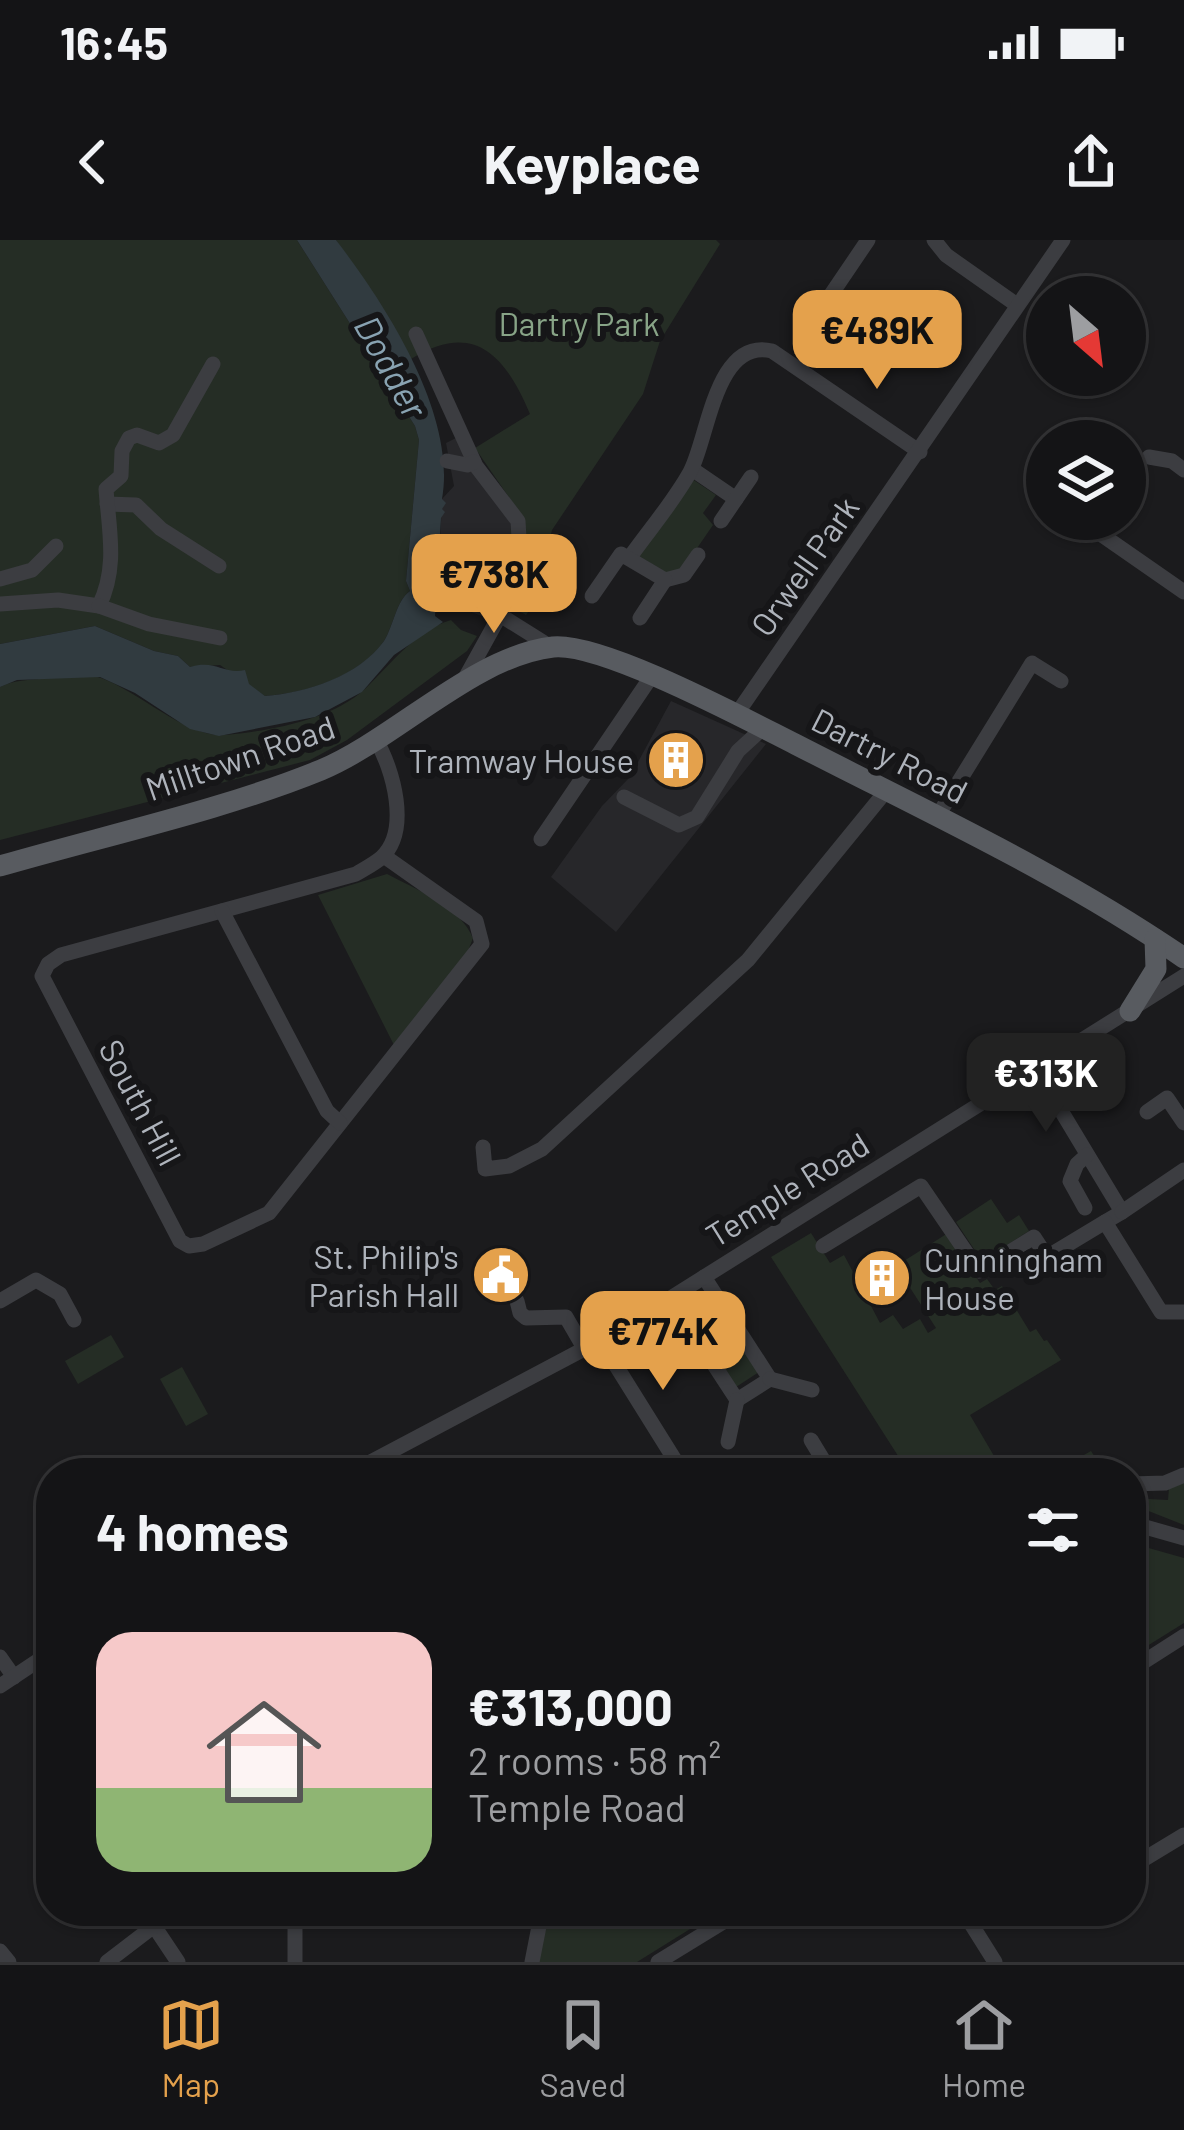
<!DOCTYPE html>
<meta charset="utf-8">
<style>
:root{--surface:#141416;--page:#212123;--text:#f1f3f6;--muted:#9d9ea1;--line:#333335;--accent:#e4a14c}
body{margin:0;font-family:Barlow,sans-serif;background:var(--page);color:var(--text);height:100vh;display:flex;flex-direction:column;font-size:45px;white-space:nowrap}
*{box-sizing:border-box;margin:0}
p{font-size:39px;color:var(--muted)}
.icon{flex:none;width:66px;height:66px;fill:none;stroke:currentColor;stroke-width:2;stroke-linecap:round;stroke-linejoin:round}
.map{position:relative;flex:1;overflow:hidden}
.drawer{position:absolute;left:36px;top:1218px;width:1110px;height:468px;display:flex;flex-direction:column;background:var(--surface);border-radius:48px;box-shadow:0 3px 9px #0004,0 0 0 3px var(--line)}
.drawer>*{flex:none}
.needle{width:78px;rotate:152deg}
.buttons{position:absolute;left:1026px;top:36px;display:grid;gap:24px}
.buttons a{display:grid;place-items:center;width:120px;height:120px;border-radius:50%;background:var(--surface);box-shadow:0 3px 9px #0004,0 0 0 3px var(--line);font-size:60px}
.price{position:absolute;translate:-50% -102px;padding:0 27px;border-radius:24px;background:var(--accent);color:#111;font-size:39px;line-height:78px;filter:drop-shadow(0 3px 6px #0008)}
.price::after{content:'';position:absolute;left:50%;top:72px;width:36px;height:27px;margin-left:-18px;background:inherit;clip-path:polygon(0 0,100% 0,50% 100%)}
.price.on{background:#222;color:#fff}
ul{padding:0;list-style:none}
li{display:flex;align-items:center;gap:36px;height:300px;padding:0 60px}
li span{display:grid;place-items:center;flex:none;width:336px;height:240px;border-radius:36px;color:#555}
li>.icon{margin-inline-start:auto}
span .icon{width:144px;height:144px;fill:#fffc;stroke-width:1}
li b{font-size:51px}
h2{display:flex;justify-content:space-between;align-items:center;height:144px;padding:0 60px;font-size:51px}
.status{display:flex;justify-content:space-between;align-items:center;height:84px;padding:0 60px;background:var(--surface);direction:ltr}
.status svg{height:33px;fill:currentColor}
header{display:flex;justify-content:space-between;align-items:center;height:156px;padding:0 60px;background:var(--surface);font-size:54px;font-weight:700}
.tab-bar{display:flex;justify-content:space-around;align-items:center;height:168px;border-top:3px solid var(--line);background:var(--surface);font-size:33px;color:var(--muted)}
.tab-bar a{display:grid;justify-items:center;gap:6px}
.tab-bar .on{color:var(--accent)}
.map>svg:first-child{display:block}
</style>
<div class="status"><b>16:45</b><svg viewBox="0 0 49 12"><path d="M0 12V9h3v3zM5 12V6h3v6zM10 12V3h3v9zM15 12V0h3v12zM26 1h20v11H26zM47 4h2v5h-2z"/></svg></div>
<header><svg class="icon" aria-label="back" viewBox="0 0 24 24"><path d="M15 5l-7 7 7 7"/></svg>Keyplace<svg class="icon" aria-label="share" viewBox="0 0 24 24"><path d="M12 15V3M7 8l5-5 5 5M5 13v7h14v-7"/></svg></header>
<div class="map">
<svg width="1184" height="1722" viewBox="0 0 1184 1722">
<rect width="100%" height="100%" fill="#1b1b1d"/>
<g fill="#27272a">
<polygon points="458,197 516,288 484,377 454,365 445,351 454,350 456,334 463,327 440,305 442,259 454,246 446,203"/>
<polygon points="671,461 766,504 616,692 551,637 602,566 630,537"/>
</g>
<g fill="#252d25">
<path d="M0,0h297l118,186 4,14 -13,141 4,10c-14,10 -16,34 -26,50 -25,36 -78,52 -119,55l-45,-31 -30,2 -12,-11 -24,-5 -59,-25 -95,18z"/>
<path d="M336,0h380l4,4 -60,97 -17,53 -91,136 -6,24 -15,23 3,27 -8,11 -16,-9 -5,-9 8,-94 -38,-55 55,-34c-24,-57 -55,-95 -119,-55z"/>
<polygon points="692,239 716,255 703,273 713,285 682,330 670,335 639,316"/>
<path d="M451,380l10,10 16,6 -10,15 -120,89 -37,20 -310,80v-153c15,-8 28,-6 45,-9 16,-2 40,-6 56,0 37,13 86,60 124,57 45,-4 106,-15 140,-46 26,-25 50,-58 86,-69z"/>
<path d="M387,634c28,15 73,32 86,64l-5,13 -74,94 -76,-150z"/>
<polygon points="991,959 1007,983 1019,975 1029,991 982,1021 956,982"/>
<polygon points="811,993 830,1023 844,1015 880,1083 893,1075 903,1089 920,1079 928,1093 936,1088 896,1026 948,993 980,1043 987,1039 995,1050 1002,1046 1030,1092 1036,1089 1044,1101 1047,1100 1061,1120 970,1175 1004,1233 909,1233 771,1017"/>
<polygon points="710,1057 759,1132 736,1147 687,1072"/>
<polygon points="111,1095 124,1117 78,1144 65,1121"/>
<polygon points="182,1127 208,1174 186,1186 160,1139"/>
<polygon points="1091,1211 1105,1233 1054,1232"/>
<polygon points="1184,1241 1184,1285 1146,1270 1148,1259 1168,1260 1169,1248"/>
<polygon points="1131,1303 1184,1318 1184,1383 1131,1416"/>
<polygon points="550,1671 719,1671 637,1722 537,1722"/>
</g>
<path fill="#313b40" d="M297,0h39c50,65 121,175 106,259l4,4 -4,6 3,3 -4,6 -6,98 8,6 -49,33 -32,37 -47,25 -96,19 -29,-7 -55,-36 -35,-16 -83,3 -17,7v-43l95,-18 59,25 24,5 12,11c26,-8 34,8 55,3l4,14 16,12c41,-3 94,-20 119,-55 10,-16 12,-40 26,-50l-4,-10 13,-141 -4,-14z"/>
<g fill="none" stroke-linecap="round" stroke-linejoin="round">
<g stroke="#3c3d41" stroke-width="15">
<polyline points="934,0 946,15 1017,65"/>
<polyline points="826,62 868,0"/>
<polyline points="416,94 476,226 518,281 519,298 499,357 500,375 463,442"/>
<polyline points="1149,217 1172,221 1184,230"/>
<polyline points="447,221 467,225 474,222"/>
<polyline points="692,229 736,259"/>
<polyline points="107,264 136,265 161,289 219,326"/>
<polyline points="1079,279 1184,352"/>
<polyline points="721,281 751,237"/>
<path d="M630,317c20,-28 44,-56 60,-85 18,-32 25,-135 82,-121l148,101"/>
<polyline points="0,339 32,330 56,306"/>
<polyline points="665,340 684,335 698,315"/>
<polyline points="592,356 621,314 665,340 640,378"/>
<path d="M0,364l58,-4 41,6c19,-39 10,-75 7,-117l15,-13 1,-25 7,-13 8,-3 22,8 14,-8 40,-71"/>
<polyline points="99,366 149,384 220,398"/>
<polyline points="500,375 551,407"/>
<polyline points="736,475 1063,0"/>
<path d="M376,500c17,29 35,91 5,118 -7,6 -17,11 -25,16l-295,81 -13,9 -6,12 138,265 9,5 14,-2 66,-31 213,-269 -6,-23 -92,-65"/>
<polyline points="624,557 679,585 697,577 738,511 763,488"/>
<polyline points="937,577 1032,423 1061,441"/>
<polyline points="541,599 651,437"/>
<polyline points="222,671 327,871 340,883"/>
<polyline points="1036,829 1122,972 1105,982"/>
<polyline points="1147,872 1167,858 1184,883"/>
<polyline points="483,907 485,929 509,926 542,909 748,720 886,551"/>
<polyline points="1085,968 1070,941 1077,924 1087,915"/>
<polyline points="1122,972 1184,930"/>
<polyline points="823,1006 921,946 979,1031 1034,997 1047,1017 1105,982 1161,1072 1184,1072"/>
<polyline points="671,1059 737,1160 770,1139 704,1037"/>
<polyline points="0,1061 36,1040 60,1054 74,1080"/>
<polyline points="517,1061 520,1073 526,1078 566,1077 584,1108"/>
<polyline points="600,1100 683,1233"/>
<polyline points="770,1139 812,1150"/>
<polyline points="811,1200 831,1233"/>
<polyline points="728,1202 737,1160"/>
<polyline points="350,1233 618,1091 1184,736"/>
<polyline points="1131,1244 1165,1243 1184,1235"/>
<polyline points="1131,1283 1184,1298"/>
<polyline points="0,1417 14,1437"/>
<polyline points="1131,1430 1184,1396"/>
<polyline points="0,1446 51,1412"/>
<polyline points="1131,1627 1184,1595"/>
<polyline points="144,1671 178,1722"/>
<polyline points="963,1671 995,1722"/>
<polyline points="1055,1674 1060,1671"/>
<polyline points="485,1679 490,1671"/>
<polyline points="0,1711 9,1722"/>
<polyline points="107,1722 154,1686"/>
<polyline points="295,1722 295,1671"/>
<polyline points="532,1722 542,1671"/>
<polyline points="658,1722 741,1671"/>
</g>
<g stroke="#585b60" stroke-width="21">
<path d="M0,626c103,-30 223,-56 321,-96 74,-31 153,-114 232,-123 49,-5 194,73 242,97 132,68 267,130 389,214"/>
<polyline points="1130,771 1156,729 1155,699"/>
</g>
</g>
<defs>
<g id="building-disc" transform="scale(3)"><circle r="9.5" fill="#e4a14c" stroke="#161618"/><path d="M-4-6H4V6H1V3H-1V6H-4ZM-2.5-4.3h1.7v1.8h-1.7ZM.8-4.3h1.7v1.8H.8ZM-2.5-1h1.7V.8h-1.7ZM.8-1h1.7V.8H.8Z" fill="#fff"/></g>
<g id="civic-disc" transform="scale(3)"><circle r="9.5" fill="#e4a14c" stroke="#161618"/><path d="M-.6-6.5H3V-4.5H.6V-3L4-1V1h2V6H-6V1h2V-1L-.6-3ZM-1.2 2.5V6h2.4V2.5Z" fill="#fff"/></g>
</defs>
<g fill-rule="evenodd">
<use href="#building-disc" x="676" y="520"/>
<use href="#civic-disc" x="501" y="1035"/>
<use href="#building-disc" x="882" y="1038"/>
</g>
<g text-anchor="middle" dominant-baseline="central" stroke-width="12" stroke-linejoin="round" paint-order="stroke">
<g font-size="33" fill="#88a487" stroke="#161618">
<text x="579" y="83">Dartry Park</text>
</g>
<g font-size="33" fill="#aeb3bb" stroke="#161618">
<text transform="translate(804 326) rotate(-55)">Orwell Park</text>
<text transform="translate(890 515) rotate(27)">Dartry Road</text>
<text transform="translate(240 517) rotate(-19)">Milltown Road</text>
<text transform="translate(141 862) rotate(62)">South Hill</text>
<text transform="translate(787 949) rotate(-32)">Temple Road</text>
</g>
<g font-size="33" fill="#aeb3bb" stroke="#161618" text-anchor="end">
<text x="634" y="520">Tramway House</text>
<text x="459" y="1016">St. Philip's<tspan x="459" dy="38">Parish Hall</tspan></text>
<text x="924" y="1019" text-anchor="start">Cunningham<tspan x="924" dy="38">House</tspan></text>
</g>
<g font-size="36" font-style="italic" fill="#89a3b2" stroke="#161618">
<text transform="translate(392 126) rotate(61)">Dodder</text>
</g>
</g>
</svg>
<div class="buttons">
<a><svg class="needle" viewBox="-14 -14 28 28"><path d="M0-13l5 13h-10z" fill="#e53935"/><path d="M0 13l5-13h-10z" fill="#9d9ea1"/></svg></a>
<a><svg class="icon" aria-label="layers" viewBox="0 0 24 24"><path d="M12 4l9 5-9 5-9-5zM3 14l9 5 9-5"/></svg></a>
</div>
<b class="price" style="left:877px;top:152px">€489K</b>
<b class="price" style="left:494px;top:396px">€738K</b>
<b class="price on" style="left:1046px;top:895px">€313K</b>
<b class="price" style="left:663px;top:1153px">€774K</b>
<section class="drawer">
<h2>4 homes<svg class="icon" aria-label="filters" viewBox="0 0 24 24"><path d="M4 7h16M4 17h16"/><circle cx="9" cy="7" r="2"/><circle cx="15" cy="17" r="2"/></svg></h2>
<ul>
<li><span style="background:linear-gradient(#f6c9c9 65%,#8fb573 0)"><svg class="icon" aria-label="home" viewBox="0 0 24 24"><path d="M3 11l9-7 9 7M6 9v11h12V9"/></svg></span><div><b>€313,000</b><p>2 rooms · 58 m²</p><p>Temple Road</p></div></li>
</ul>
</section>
</div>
<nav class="tab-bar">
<a class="on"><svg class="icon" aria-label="map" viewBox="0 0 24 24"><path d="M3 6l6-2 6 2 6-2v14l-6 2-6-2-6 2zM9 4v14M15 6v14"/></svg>Map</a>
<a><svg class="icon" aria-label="saved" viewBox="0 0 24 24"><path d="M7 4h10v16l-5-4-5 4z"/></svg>Saved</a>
<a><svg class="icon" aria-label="home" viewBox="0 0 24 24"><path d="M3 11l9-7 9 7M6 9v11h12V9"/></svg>Home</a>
</nav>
